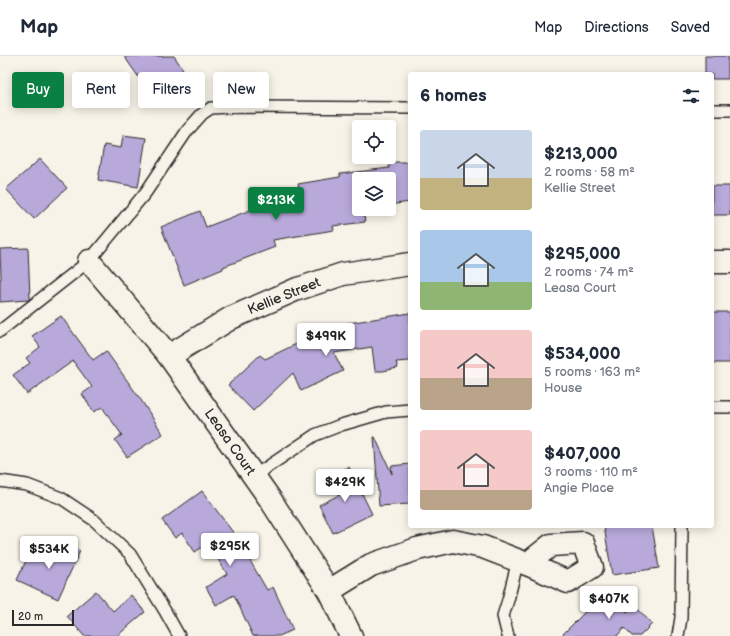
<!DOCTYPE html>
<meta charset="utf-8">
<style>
:root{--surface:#fff;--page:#f2f2f3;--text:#1f2937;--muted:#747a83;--line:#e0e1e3;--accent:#0b8043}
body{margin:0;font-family:"Balsamiq Sans",sans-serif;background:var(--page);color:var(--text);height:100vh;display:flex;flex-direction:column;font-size:15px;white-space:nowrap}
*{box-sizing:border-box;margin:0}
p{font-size:13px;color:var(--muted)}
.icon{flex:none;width:22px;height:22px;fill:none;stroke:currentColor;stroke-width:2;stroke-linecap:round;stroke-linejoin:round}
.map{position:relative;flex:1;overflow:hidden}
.details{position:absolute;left:408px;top:16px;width:306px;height:456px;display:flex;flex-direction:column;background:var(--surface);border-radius:4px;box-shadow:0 2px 10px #0003}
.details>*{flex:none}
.top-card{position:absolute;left:12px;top:16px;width:336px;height:36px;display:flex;gap:8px}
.buttons{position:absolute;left:352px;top:64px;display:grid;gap:8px}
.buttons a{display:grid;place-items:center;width:44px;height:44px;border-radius:4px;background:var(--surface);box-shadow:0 2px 10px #0003;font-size:20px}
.scale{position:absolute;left:12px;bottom:10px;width:62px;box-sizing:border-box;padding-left:4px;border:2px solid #2b2b2b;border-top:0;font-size:11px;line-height:14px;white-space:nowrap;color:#2b2b2b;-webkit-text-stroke:3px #f7f3e8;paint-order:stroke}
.price{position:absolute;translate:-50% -34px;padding:0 9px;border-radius:4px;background:#fff;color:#222;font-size:13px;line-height:26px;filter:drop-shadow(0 1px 2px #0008)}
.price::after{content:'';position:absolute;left:50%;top:24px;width:12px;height:9px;margin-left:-6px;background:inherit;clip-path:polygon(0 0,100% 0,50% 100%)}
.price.selected{background:var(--accent);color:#fff}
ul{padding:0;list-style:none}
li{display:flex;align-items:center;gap:12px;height:100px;padding:0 12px}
li span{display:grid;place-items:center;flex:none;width:112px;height:80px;border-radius:4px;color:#555}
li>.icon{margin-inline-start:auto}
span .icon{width:48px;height:48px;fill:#fffc;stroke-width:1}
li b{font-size:17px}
h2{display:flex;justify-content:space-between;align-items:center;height:48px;padding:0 12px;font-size:17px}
.tag{padding:0 14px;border-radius:4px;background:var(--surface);box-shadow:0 2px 10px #0003;font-size:14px;line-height:36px}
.tag.selected{background:var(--accent);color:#fff}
header{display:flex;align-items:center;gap:24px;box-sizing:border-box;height:56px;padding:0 20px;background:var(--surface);border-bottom:1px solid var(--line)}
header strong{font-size:19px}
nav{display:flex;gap:22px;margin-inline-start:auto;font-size:14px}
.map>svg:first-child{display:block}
</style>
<header>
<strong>Map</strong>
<nav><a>Map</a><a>Directions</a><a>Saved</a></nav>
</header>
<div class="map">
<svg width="730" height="580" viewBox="0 0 730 580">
<rect width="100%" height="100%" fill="#f7f3e8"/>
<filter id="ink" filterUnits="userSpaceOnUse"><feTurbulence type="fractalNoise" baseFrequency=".025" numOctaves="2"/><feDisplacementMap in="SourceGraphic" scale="8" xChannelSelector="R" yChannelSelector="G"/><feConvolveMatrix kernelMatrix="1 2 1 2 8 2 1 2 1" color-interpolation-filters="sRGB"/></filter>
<g filter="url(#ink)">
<g fill="#b8a9da" stroke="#2b2b2b">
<polygon points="124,0 174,0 187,19 153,42"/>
<polygon points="705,0 728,0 728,23 712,23 712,18 705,18"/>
<polygon points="123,79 146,82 138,131 98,124 104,89 121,92"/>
<polygon points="40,103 67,132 34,163 6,133"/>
<polygon points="389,106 410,106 410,146 389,149 389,123 359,123 359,153 363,153 365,166 333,170 334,174 273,184 275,191 223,211 223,213 184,229 161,171 200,155 206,171 282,142 282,140 300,137 298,128 340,121 340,118 389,112"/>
<rect x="712" y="130" width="18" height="29"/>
<polygon points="28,192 30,242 28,244 0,246 0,223 1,223 0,193"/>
<rect x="712" y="256" width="18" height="51"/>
<polygon points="410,257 410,305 396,306 398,312 383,315 375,315 372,291 334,297 343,315 301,335 293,317 253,355 228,329 260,299 265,303 336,269"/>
<polygon points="61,260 93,304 106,295 141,344 163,378 127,401 115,384 122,379 102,351 94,356 82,338 92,331 73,305 27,338 13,319 30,307 26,302 40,291 32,280"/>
<polygon points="375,381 392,418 391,410 410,408 410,448 379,450 374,381"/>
<polygon points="349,411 372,458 333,477 319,449 341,438 332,419"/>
<polygon points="202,435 235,479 267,534 273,531 293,574 279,580 253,580 234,539 216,549 206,531 227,518 208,487 195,496 182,477 175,482 162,464"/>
<polygon points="604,470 652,470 659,512 612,519"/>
<polygon points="59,485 80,495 58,543 17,524 31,494 51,503"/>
<polygon points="96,535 113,555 131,539 145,556 117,580 84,580 67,560"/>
<polygon points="606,535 627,556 634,549 652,568 640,580 632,580 624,572 617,580 561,580"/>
</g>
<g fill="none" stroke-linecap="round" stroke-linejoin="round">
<g stroke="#2b2b2b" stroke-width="14">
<g id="service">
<polyline points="712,54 730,54"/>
<polyline points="0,275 89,205 146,136 187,75 202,58 211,52 228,51 410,52"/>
<polyline points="712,351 730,351"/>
<polyline points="254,420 315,379 341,369 386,356 410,354"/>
<polyline points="0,425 27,429 61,442 94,464 130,498 165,555 179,580"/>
<polyline points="508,580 503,560 508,544 518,504"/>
<polyline points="678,580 681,562 682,470"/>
</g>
</g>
<g stroke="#2b2b2b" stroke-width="25">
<g id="minor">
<polyline points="89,205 169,300 270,443 329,535 351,580"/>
<polyline points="712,206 730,206"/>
<polyline points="169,300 231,262 295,234 343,218 410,208"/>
<polygon points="583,487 592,511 568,526 527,508 551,489"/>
<polyline points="329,535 371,509 417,493 453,485 483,491 527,508"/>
</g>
</g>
<use href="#service" stroke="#f7f3e8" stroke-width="11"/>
<use href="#minor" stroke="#f7f3e8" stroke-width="22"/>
</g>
</g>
<g text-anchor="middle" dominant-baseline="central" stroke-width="4" stroke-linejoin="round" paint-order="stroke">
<g font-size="14" fill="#2b2b2b" stroke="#f7f3e8">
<text transform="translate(284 240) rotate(-22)">Kellie Street</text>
<text transform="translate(230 386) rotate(55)">Leasa Court</text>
</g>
</g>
</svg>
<div class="buttons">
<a><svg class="icon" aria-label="locate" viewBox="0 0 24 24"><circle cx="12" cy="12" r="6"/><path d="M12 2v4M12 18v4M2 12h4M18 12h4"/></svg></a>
<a><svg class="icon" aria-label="layers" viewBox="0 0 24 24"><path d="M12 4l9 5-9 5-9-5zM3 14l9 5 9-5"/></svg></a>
</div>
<div class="scale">20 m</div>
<b class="price selected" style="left:276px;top:165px">$213K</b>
<b class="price" style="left:326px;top:301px">$499K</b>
<b class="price" style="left:345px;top:447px">$429K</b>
<b class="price" style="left:230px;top:511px">$295K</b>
<b class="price" style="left:49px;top:514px">$534K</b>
<b class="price" style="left:609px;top:564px">$407K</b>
<div class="top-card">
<a class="tag selected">Buy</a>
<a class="tag">Rent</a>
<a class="tag">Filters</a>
<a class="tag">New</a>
</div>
<section class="details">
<h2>6 homes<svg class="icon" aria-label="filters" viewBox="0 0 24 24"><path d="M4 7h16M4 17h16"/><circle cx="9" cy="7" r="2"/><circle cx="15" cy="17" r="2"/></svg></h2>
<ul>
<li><span style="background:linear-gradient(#c9d6e8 60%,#c2b280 0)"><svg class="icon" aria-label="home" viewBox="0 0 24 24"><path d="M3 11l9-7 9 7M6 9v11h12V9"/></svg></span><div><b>$213,000</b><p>2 rooms · 58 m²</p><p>Kellie Street</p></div></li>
<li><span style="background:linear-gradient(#a9c7e8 65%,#8fb573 0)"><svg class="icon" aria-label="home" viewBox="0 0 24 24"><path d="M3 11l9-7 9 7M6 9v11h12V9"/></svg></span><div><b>$295,000</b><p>2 rooms · 74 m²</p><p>Leasa Court</p></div></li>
<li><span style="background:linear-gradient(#f6c9c9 60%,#b9a48a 0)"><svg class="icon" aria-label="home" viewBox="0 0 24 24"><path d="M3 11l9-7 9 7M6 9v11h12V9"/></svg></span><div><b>$534,000</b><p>5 rooms · 163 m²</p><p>House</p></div></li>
<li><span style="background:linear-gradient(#f6c9c9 75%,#b9a48a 0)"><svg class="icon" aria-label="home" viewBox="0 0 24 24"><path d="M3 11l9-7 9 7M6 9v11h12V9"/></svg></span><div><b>$407,000</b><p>3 rooms · 110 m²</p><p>Angie Place</p></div></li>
</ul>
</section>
</div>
